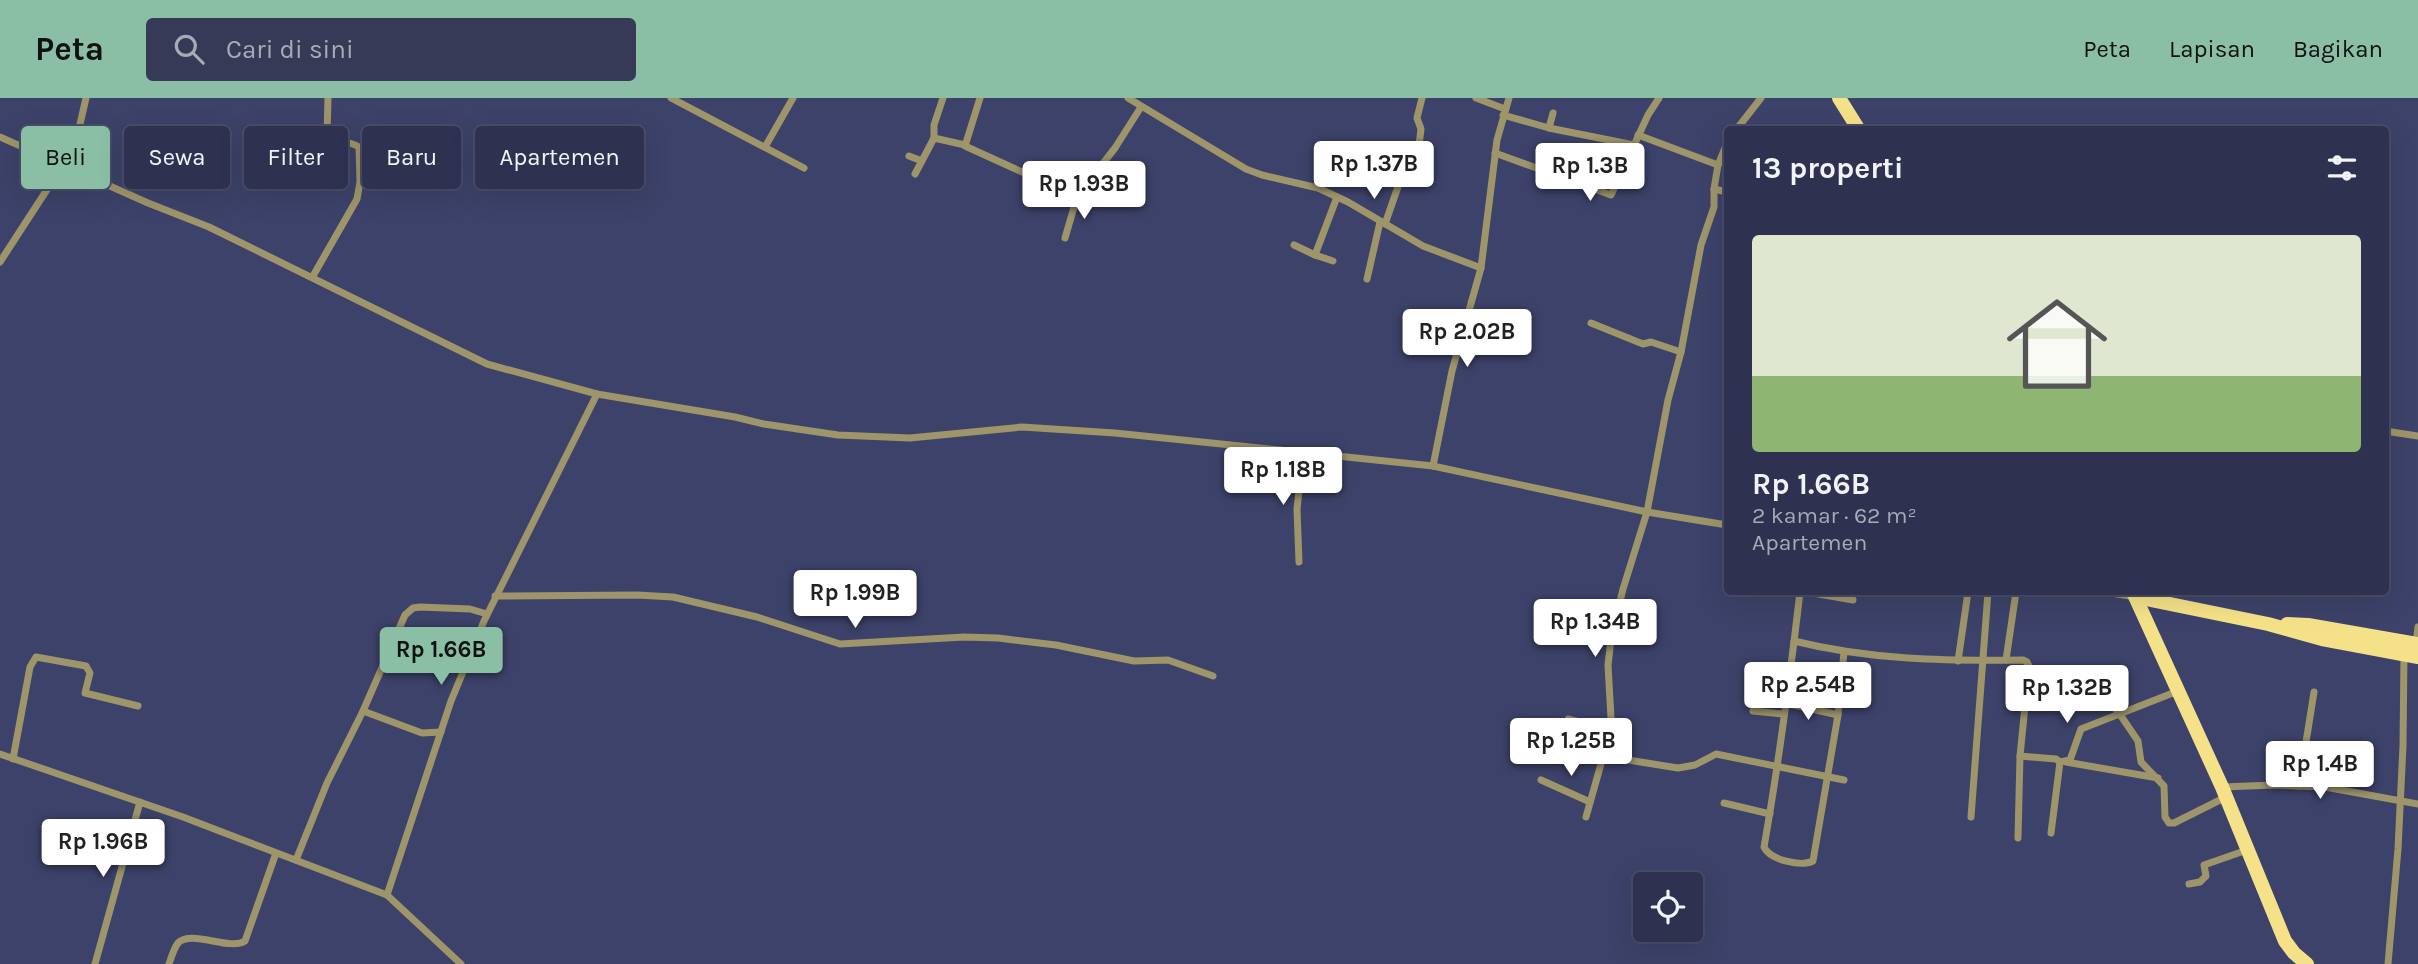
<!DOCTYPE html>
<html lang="id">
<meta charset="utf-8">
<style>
:root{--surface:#2e3250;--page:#363a57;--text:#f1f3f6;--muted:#a7aab7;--line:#494d67;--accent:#8abfa5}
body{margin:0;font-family:Karla,sans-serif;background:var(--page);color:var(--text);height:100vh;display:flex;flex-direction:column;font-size:26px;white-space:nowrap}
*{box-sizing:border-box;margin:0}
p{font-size:23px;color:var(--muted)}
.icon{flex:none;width:38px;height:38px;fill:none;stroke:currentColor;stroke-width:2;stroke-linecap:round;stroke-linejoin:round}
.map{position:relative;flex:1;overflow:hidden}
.sheet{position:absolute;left:1724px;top:28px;width:665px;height:469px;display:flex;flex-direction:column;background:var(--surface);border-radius:7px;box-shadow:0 7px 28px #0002,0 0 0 2px var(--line)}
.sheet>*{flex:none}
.top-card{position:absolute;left:21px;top:28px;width:665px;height:63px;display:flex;gap:14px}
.controls{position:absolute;left:1633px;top:774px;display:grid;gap:14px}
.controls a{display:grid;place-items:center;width:70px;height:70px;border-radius:7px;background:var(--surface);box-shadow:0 7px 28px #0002,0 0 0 2px var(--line);font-size:35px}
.price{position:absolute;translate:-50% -60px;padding:0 16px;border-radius:7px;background:#fff;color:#222;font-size:23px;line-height:46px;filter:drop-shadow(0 2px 4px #0008)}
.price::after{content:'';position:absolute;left:50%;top:42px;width:21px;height:16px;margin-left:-10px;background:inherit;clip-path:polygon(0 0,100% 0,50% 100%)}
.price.current{background:var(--accent);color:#111}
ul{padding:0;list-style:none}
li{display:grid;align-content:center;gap:14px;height:371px;padding:0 28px}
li+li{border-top:2px solid var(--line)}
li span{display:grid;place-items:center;height:217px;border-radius:7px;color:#555}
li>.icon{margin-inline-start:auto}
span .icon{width:126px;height:126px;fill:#fffc;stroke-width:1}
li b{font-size:30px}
h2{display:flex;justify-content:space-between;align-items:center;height:84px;padding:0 28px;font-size:30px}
.chip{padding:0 24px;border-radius:7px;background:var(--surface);box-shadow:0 7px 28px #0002,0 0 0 2px var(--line);font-size:24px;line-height:63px}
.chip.current{background:var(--accent);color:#111}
header{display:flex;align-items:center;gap:42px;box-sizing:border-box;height:98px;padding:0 35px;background:var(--accent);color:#111}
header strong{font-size:33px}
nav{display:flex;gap:38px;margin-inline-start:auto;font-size:24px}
.search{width:490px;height:63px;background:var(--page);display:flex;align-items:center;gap:18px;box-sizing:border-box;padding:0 24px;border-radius:7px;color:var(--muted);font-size:26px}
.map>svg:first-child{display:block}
</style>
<header>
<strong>Peta</strong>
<div class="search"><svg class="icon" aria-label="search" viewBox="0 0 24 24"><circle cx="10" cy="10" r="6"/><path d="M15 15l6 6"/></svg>Cari di sini</div>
<nav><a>Peta</a><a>Lapisan</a><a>Bagikan</a></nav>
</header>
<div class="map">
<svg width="2418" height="866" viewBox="0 0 2418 866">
<rect width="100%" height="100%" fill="#3d426a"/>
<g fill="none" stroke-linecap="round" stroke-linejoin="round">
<g stroke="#9e956a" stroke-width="7">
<polyline points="671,0 804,70"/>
<polyline points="980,0 965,48 1077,99 1115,50 1141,9"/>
<polyline points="1128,0 1246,71 1262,77 1318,90 1348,104 1423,148 1481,170 1497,42 1509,0"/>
<polyline points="1476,0 1505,11"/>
<polyline points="1503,17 1549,30 1634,47"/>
<polyline points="1549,30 1553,15"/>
<polyline points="1736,32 1761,0"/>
<polyline points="1638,37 1718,67"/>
<polyline points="0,39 148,105 209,129 487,266 597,296 735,319 764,326 838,337 910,340 1022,329 1115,335 1433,368 1647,414 1727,427"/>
<polyline points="934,40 934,27 943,0"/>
<polyline points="765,49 793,0"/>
<polyline points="1495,55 1611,97 1648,17 1659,0"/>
<polyline points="909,58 922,63"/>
<polyline points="70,70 86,0"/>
<polyline points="915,76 934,40 965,47"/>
<polyline points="1714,91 1727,94"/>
<polyline points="1385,126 1400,83 1417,64 1421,31 1417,20 1422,0"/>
<polyline points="1065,140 1077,99"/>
<polyline points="1294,147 1315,157 1337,99"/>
<polyline points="1315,157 1333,163"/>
<polyline points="0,164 63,67"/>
<path d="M313,178l44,-77 3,-17 -1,-35c-10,-7 -24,-4 -32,-12l1,-37"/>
<polyline points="1367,181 1380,124"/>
<polyline points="1591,225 1643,246 1651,244 1681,254"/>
<polyline points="2385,333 2418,338"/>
<polyline points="1433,368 1452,273 1481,170"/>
<polyline points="1299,464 1297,411 1303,355"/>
<path d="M1800,494c-10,85 -21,170 -36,255 6,13 37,20 49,14l25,-146 6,-63"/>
<polyline points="1807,494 1853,502"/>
<polyline points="2105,494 2136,499"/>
<polyline points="495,498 637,497 673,499 757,519 840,546 964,539 998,540 1056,547 1134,563 1168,562 1213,578"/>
<path d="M1794,543c76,19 151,20 229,19l4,2 2,4 -9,90 -2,82"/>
<polyline points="2416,546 2418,529"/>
<polyline points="2006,562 2016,494"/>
<polyline points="1958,563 1968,494"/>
<polyline points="2085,578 2119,615 2138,643 2141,664 2164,688 2165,719 2169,725 2174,725 2226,699"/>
<polyline points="1785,605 1838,617"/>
<polyline points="363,613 422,635 441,634"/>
<polyline points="1753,613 1783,616"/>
<polyline points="1568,621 1609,632"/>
<polyline points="0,656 183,719 387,797"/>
<polyline points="1603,658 1678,670 1695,667 1716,656 1844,682"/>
<polyline points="2020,658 2056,661 2060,664"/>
<polyline points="13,661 30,569 36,559 86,568 90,575 85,595 138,608"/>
<polyline points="2066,664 2158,680"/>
<polyline points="1541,682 1590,704"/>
<polyline points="2299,688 2314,594"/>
<polyline points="2223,689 2274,687 2325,689 2418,706"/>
<polyline points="1724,705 1770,716"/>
<polyline points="1586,719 1608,641 1611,620 1608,567 1611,541 1623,491 1647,414 1668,302 1681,254 1701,147 1714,109 1714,91 1718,67 1727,45"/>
<polyline points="1971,719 1988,494"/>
<polyline points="2051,735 2060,664 2070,662 2081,631 2178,593"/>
<polyline points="296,762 327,685 363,613 405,517 413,510 420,509 470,511 487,516"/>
<polyline points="2189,786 2200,784 2206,778 2204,767 2247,752"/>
<polyline points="95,866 140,704"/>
<path d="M169,866c2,-6 5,-16 9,-21 13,-14 51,8 67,-2l31,-88"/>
<polyline points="461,866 387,797 451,603 484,523 597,296"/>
<polyline points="2388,866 2398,751 2403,648 2404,556"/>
</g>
<g stroke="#f5e288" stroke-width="14">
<polyline points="1839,0 1859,32"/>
<polyline points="2133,494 2222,689 2285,843 2294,855 2307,866"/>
<polyline points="2136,499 2268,526 2322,541 2418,559"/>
<polyline points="2287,526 2308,527 2418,546"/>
</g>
</g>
</svg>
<div class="controls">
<a><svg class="icon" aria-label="locate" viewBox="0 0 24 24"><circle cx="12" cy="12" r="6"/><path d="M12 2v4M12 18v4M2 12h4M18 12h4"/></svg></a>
</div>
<b class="price" style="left:1374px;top:103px">Rp 1.37B</b>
<b class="price" style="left:1590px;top:105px">Rp 1.3B</b>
<b class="price" style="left:1084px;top:123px">Rp 1.93B</b>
<b class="price" style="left:1467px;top:271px">Rp 2.02B</b>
<b class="price" style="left:1283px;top:409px">Rp 1.18B</b>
<b class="price" style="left:855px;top:532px">Rp 1.99B</b>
<b class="price" style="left:1595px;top:561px">Rp 1.34B</b>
<b class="price current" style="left:441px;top:589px">Rp 1.66B</b>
<b class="price" style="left:1808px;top:624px">Rp 2.54B</b>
<b class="price" style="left:2067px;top:627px">Rp 1.32B</b>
<b class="price" style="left:1571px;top:680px">Rp 1.25B</b>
<b class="price" style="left:2320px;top:703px">Rp 1.4B</b>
<b class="price" style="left:103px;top:781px">Rp 1.96B</b>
<div class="top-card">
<a class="chip current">Beli</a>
<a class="chip">Sewa</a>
<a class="chip">Filter</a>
<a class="chip">Baru</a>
<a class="chip">Apartemen</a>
</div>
<section class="sheet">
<h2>13 properti<svg class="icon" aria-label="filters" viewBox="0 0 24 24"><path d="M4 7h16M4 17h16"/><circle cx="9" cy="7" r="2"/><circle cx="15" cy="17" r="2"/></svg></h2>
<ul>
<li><span style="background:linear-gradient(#dfe7d0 65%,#8fb573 0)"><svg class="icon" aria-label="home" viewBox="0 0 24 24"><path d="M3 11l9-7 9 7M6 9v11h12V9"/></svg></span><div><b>Rp 1.66B</b><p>2 kamar · 62 m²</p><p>Apartemen</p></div></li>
</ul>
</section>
</div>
